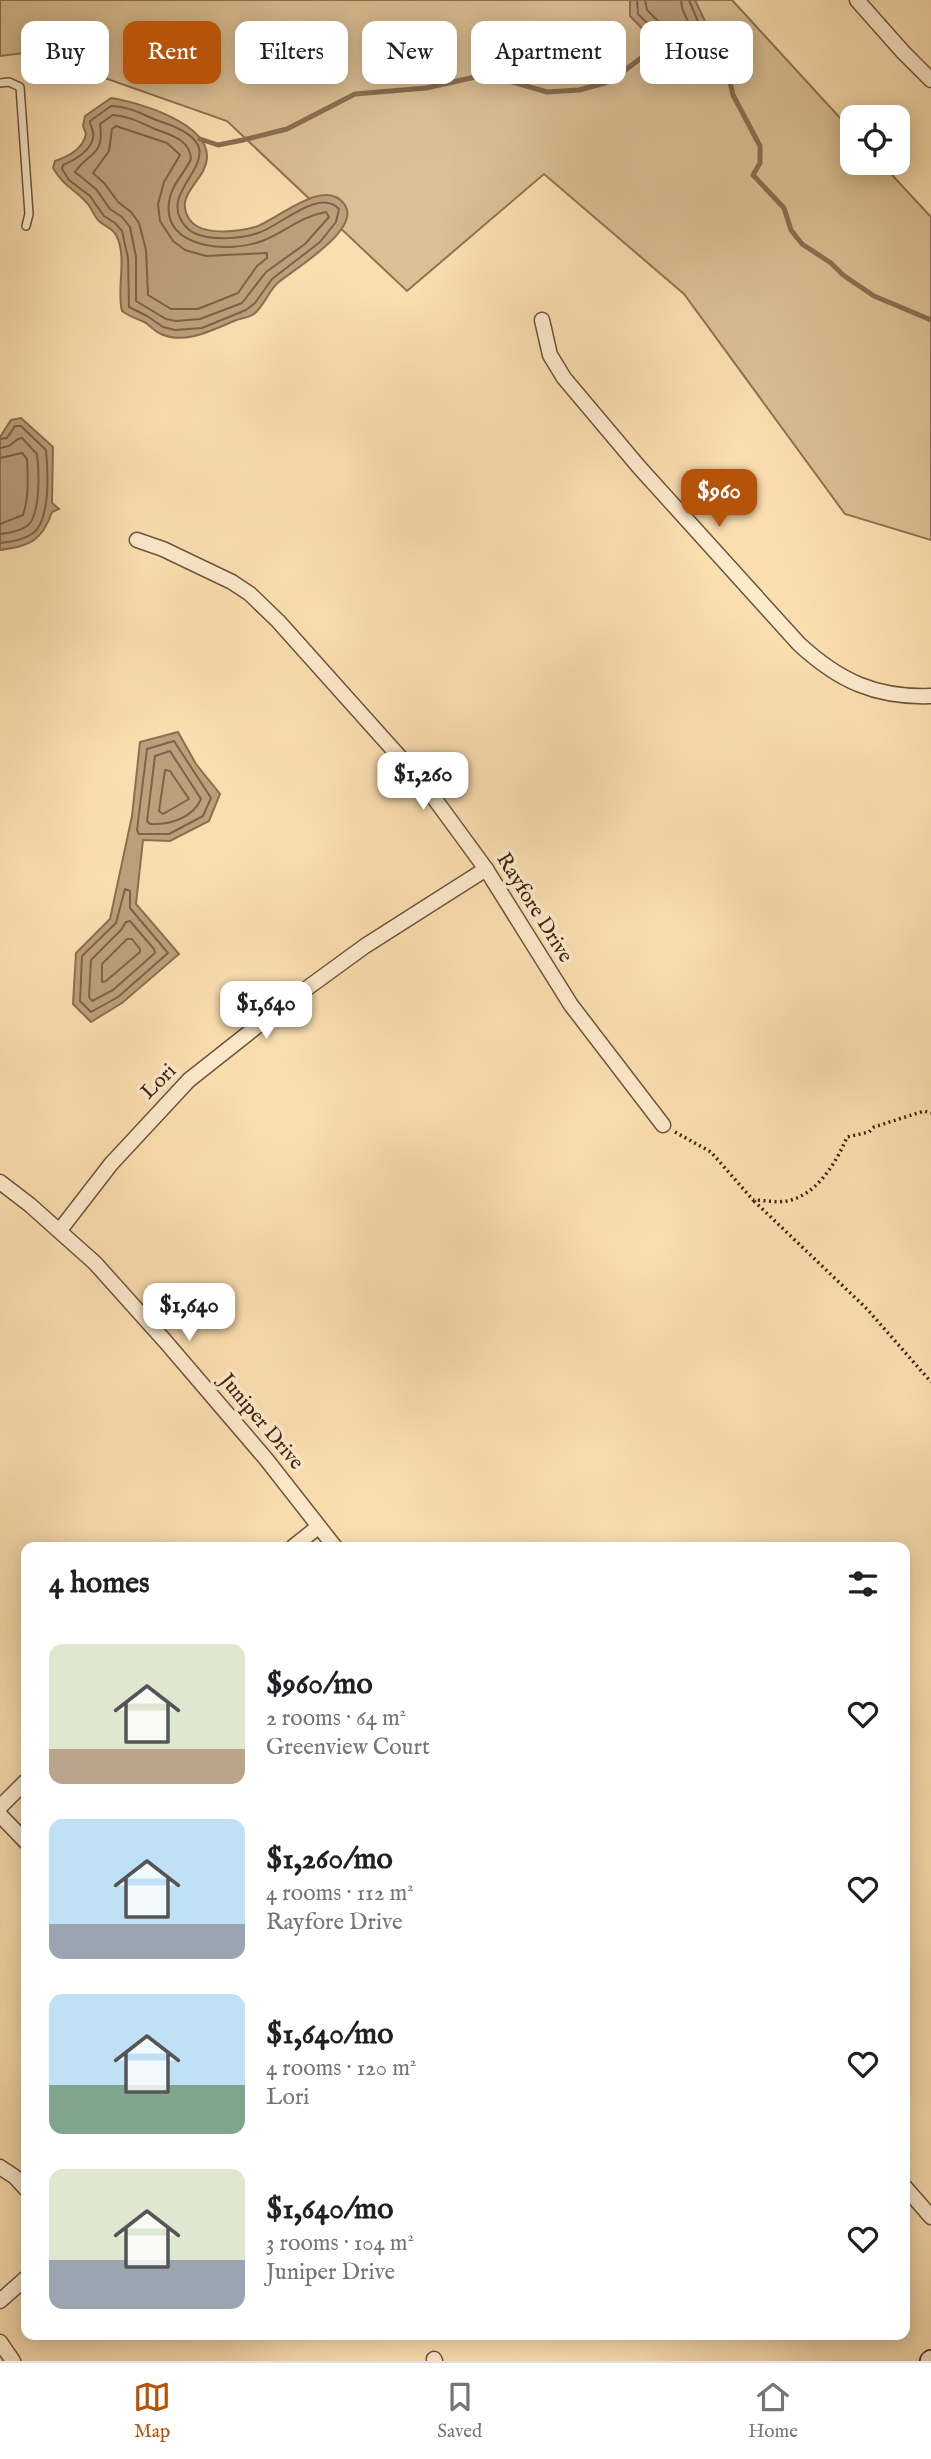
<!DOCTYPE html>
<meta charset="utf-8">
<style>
:root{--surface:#fff;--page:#f6f6f6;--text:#202124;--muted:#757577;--line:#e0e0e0;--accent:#b45309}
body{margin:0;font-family:"IM FELL English",serif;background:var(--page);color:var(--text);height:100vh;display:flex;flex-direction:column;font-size:26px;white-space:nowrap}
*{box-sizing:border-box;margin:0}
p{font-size:23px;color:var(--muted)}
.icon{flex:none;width:38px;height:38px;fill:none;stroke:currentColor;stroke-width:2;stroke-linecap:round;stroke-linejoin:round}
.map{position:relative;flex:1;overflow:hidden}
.details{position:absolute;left:21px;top:1542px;width:889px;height:798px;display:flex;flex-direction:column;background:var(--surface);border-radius:14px;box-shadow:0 4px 18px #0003}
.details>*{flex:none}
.banner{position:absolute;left:21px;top:21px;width:889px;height:63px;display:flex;gap:14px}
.controls{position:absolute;left:840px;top:105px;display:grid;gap:14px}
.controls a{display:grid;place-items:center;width:70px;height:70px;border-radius:14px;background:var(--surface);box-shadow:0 4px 18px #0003;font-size:35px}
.price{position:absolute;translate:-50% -60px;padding:0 16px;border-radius:14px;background:#fff;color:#222;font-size:23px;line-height:46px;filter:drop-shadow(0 2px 4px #0008)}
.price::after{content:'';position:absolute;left:50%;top:42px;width:21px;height:16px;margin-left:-10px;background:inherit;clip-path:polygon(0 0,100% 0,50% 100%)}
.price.active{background:var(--accent);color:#fff}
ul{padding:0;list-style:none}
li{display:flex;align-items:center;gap:21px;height:175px;padding:0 28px}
li span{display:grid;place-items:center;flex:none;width:196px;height:140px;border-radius:14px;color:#555}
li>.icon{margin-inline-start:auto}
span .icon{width:84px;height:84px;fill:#fffc;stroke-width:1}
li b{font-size:30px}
h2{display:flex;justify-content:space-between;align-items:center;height:84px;padding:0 28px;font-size:30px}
.pill{padding:0 24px;border-radius:14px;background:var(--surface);box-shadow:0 4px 18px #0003;font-size:24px;line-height:63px}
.pill.active{background:var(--accent);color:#fff}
.tab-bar{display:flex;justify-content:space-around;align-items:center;height:98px;border-top:2px solid var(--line);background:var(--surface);font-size:19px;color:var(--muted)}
.tab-bar a{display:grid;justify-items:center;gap:4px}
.tab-bar .active{color:var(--accent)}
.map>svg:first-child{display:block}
</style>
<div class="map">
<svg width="931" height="2361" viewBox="0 0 931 2361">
<rect width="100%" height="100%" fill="#fbdeb0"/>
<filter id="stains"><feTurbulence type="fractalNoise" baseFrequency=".00286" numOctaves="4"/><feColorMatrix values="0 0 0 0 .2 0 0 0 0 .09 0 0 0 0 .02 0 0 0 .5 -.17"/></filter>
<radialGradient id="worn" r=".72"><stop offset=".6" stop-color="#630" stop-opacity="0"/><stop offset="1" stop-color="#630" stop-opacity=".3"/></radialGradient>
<polygon fill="#dcbf95" stroke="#8f7254" stroke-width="2" points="0,0 732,0 852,131 852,163 881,163 931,217 931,540 845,514 684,294 544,174 407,291 227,121 31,52 0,56"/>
<g fill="#bc9f7b" stroke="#8b6f51" stroke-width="2">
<polygon points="630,0 695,0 721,55 683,70 630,16"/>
<path d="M111,98c27,4 98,25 96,60 -1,23 -35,37 -17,62 11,16 47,12 65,7 21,-6 70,-52 90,-22 16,24 -50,64 -65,76 -11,8 -15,24 -26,33 -6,4 -13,4 -20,7 -22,9 -50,25 -75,12 -5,-3 -9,-7 -13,-10 -8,-4 -16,-6 -24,-12 -6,-24 6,-53 -6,-76 -4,-8 -11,-8 -17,-14 -5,-4 -7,-13 -12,-18 -13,-15 -22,-15 -34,-35l2,-7c14,-5 28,-12 31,-27l-3,-8 2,-10z"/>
<path d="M21,418l32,29 -1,56 7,6 -7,3c-10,29 -22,34 -52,38v-113l11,-17z"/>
<polygon points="178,732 196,764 220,794 209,821 170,841 143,840 136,904 179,954 122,1003 91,1022 73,1004 76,953 110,919 132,816 140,742"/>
</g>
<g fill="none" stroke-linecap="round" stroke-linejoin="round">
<g stroke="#7f6247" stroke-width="2">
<polyline points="637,0 638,14 685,61 708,52 710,50 689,0"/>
<polyline points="645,0 647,10 688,51 697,48 698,44 682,8 681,0"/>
<path d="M111,106c19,0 33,10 51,16 83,28 0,61 18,96 3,6 8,12 14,15 17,8 47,6 64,0 21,-6 61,-46 81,-24l-3,13 -16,20 -48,37 -17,24 -9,7 -44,18 -27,2 -12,-3 -16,-11 -18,-9 -1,-49 -6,-27 -7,-8 -11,-7 -14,-20 -21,-16 -7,-11 1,-4c12,-5 33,-17 30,-33 -1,-4 -3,-7 -3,-11z"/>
<path d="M113,115c16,1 28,8 42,14 15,6 35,10 36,30 -7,15 -20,26 -22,43 -7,48 63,51 93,39 24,-9 37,-24 64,-29l3,5 -24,27 -39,28 -24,31 -42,16 -24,2 -10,-2 -30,-18v-44l-6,-30 -8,-10 -12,-8 -14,-20 -21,-17c12,-19 30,-15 25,-48z"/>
<polygon points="116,126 167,143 180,155 164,182 158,204 160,221 173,241 185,250 206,256 267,253 267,258 257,266 238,293 198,309 171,309 148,295 146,250 139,223 131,212 118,202 105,184 93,173 109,151 112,129"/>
<path d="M0,439l7,-1 8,-12h6l25,24c2,21 5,71 -14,84 -9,6 -22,8 -32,9"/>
<path d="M0,448l9,-2 9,-7 4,-1 15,16c2,16 4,62 -10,72 -7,5 -18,7 -27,8"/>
<path d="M0,458l22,-5 5,6c1,18 2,39 -4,56l-23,9"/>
<polygon points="174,741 211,798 203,816 169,834 139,834 137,830 147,749"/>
<path d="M170,751l31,48c-8,19 -31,26 -51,25l-3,-3 8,-65z"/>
<polygon points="165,770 170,771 189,799 163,814 159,811"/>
<polygon points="125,889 130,891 130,908 168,953 118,997 91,1012 80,1001 82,956 116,923"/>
<polygon points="130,921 154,949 155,953 113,990 92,1001 89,997 91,960 121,930 126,922"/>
<polygon points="127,939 132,939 140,949 140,952 106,981 102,982 102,964"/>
</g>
<g stroke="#8b6f51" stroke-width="5">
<polyline points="717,51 726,64 733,95 760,146 760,163 753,175 784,208 791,230 802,244 831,263 843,275 874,296 931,320"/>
<polyline points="200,139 218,145 243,140 287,129 355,94 426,88 480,76 495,77 547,92 579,90 605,83 619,75 663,41"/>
</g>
<g stroke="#70543a" stroke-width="10">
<polyline id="service" points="0,83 9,82 20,87 29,214 26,226"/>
</g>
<g stroke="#70543a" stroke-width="17">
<g id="minor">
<polyline points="857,0 903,52 931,80"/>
<path d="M542,320l8,35 14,23 75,89 160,177c40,37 77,54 132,52"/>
<polyline points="137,540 163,549 232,582 250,594 278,621 423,783 486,869 571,1005 663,1125"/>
<polyline points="0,1182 30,1205 95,1263 165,1341 266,1459 335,1547"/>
<polyline points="60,1230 111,1164 189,1080 284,1005 365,946 486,869"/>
<polyline points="293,1547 318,1527"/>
<polyline points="0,1807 26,1781"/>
<polyline points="0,1815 26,1842"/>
<polyline points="0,2167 15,2177 26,2189"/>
<polyline points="905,2187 931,2217"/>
<polyline points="0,2301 26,2278"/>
<polyline points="0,2342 13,2361"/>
<polyline points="434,2359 435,2361"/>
</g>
</g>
<g stroke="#422613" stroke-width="22">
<polyline id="secondary" points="930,2361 931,2360"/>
</g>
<g stroke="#422613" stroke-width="3.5" stroke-dasharray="2 3.5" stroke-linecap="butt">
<path d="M675,1132l36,20 42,48c10,0 24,3 34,1 30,-6 49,-38 60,-64l22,-5 5,-5 50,-16 7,2"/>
<polyline points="754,1201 867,1309 931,1382"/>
</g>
<use href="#service" stroke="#fceacc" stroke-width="7"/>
<use href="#minor" stroke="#fceacc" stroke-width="14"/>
<use href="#secondary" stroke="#fceacc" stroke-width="19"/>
</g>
<g text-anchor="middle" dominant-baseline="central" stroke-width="7" stroke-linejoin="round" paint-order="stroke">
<g font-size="21" fill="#422613" stroke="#fceacc">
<text transform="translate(534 908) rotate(58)">Rayfore Drive</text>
<text transform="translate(159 1082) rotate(-45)">Lori</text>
<text transform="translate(261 1422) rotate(50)">Juniper Drive</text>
</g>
</g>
<rect width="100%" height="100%" filter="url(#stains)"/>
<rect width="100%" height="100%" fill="url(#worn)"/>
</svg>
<div class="controls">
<a><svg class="icon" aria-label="locate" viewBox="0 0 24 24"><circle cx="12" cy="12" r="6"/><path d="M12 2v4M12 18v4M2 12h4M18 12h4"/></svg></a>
</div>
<b class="price active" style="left:719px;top:529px">$960</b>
<b class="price" style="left:423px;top:812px">$1,260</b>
<b class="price" style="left:266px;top:1041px">$1,640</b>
<b class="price" style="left:189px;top:1343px">$1,640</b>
<div class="banner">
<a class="pill">Buy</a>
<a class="pill active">Rent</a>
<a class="pill">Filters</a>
<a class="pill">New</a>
<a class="pill">Apartment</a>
<a class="pill">House</a>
</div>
<section class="details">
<h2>4 homes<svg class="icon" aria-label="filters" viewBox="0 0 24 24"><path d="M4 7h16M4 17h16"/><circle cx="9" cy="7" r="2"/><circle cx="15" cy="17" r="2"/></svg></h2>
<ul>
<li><span style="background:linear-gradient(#dfe7d0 75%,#b9a48a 0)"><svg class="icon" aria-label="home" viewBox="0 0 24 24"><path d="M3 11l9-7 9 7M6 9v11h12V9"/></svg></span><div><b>$960/mo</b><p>2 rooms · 64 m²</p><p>Greenview Court</p></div><svg class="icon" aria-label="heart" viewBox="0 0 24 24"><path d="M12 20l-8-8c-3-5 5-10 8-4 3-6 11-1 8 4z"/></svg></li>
<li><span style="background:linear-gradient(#bfe0f5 75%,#9aa5b1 0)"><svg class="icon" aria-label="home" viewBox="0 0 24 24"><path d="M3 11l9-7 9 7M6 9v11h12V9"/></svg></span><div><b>$1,260/mo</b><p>4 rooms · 112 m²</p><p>Rayfore Drive</p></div><svg class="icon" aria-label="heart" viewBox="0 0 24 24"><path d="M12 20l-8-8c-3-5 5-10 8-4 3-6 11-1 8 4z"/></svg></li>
<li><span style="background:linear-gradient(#bfe0f5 65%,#7fa58c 0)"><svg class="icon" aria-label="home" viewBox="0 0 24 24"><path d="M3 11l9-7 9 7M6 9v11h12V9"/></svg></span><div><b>$1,640/mo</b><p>4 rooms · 120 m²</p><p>Lori</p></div><svg class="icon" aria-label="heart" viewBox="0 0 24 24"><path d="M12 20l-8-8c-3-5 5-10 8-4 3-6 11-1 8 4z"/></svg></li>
<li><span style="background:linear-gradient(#dfe7d0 65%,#9aa5b1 0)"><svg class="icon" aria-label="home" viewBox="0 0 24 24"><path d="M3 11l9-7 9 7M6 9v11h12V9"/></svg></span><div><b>$1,640/mo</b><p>3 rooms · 104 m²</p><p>Juniper Drive</p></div><svg class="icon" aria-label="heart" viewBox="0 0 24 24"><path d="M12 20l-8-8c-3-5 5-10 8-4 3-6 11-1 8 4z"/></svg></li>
</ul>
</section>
</div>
<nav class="tab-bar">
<a class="active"><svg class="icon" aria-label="map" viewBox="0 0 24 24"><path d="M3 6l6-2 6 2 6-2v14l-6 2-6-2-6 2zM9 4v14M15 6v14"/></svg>Map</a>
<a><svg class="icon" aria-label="saved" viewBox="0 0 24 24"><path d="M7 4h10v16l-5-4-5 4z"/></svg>Saved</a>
<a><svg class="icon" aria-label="home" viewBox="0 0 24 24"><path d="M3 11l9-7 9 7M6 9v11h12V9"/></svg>Home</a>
</nav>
